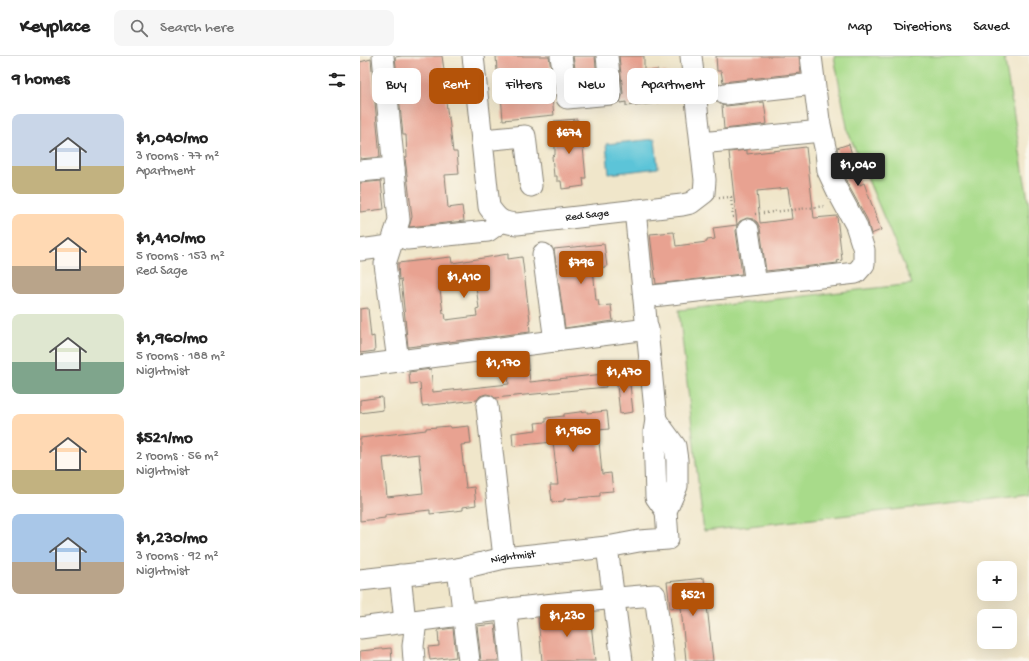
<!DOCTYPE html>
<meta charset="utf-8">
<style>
:root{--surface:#fff;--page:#f6f6f6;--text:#222;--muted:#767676;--line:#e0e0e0;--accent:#b45309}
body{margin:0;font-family:"Gochi Hand",sans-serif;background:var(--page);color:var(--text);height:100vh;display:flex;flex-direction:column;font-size:15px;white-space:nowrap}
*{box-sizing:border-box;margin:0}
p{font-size:13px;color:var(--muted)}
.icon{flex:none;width:22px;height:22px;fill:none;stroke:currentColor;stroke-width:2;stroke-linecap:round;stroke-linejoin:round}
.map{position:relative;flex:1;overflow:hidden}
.panel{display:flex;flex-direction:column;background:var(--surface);width:360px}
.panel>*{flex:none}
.banner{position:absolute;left:12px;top:12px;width:380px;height:36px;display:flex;gap:8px}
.fabs{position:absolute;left:617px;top:505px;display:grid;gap:8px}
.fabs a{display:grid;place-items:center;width:40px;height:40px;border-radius:8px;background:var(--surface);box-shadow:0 4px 16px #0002;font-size:20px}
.price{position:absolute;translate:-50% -34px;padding:0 9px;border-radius:4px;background:var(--accent);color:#fff;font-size:13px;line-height:26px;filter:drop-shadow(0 1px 2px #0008)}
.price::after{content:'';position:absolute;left:50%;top:24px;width:12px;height:9px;margin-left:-6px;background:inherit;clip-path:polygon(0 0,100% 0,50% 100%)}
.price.current{background:#222;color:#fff}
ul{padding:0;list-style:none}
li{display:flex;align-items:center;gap:12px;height:100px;padding:0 12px}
li span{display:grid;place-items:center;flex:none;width:112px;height:80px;border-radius:8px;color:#555}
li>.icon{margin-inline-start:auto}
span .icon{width:48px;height:48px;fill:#fffc;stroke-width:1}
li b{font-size:17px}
h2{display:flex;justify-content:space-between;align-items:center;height:48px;padding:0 12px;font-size:17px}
.pill{padding:0 14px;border-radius:8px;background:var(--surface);box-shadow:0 4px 16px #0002;font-size:14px;line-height:36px}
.pill.current{background:var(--accent);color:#fff}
header{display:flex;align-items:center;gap:24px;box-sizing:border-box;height:56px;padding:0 20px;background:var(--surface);border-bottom:1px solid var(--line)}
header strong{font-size:19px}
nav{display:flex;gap:22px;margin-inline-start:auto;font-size:14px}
.search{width:280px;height:36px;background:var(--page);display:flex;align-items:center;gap:10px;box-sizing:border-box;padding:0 14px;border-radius:8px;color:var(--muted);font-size:15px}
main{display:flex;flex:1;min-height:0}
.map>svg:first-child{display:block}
</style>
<header>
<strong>Keyplace</strong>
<div class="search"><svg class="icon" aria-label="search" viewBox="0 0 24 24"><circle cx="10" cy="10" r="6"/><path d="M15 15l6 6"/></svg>Search here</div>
<nav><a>Map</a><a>Directions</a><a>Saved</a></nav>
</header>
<main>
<section class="panel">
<h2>9 homes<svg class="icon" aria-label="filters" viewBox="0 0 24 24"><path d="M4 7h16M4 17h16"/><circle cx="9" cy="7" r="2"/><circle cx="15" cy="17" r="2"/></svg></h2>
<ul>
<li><span style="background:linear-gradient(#c9d6e8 65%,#c2b280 0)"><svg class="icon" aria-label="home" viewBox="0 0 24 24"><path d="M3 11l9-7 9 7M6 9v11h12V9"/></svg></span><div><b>$1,040/mo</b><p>3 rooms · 77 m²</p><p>Apartment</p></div></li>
<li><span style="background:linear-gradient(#ffd9b3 65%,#b9a48a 0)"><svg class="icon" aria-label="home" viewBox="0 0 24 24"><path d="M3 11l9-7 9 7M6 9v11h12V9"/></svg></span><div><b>$1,410/mo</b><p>5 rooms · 153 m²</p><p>Red Sage</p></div></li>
<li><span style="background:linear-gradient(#dfe7d0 60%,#7fa58c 0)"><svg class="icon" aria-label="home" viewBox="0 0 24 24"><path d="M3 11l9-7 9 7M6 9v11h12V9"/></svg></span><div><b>$1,960/mo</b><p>5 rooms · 188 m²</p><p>Nightmist</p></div></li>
<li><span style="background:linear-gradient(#ffd9b3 70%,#c2b280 0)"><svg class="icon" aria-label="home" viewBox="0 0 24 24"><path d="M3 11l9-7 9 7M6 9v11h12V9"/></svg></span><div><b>$521/mo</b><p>2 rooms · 56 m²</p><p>Nightmist</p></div></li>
<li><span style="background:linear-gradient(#a9c7e8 60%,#b9a48a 0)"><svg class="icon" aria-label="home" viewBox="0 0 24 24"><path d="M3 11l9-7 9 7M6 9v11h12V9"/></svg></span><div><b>$1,230/mo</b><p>3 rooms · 92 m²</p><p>Nightmist</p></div></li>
</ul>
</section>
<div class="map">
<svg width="669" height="605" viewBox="0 0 669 605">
<rect width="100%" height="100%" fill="#fbf7ec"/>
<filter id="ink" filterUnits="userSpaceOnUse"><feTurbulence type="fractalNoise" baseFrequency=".025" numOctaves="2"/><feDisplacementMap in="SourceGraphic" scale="8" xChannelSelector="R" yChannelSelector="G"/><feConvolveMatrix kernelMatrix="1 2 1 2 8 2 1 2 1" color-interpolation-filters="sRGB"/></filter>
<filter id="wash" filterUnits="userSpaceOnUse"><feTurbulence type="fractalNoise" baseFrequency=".012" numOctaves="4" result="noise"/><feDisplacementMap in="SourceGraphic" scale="16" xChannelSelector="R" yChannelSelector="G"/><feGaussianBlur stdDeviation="0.9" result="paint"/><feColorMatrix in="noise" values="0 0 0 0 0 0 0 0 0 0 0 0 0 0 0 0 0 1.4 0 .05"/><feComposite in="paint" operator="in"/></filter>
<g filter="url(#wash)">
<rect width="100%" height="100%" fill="#f0e6ca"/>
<polygon fill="#a8db8a" stroke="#627c53" points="474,0 644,0 669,150 669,439 344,475 341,452 319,254 552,228 488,76"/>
<polygon fill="#5cc4d8" stroke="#3c707a" points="295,83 298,112 249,118 246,88"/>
<g id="blocks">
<g fill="#e8a291" fill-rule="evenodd">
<polygon points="42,0 82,0 86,28 84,28 88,62 89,62 93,96 97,96 99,118 85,119 88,152 102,150 104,165 49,171 52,161 45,102 47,101 46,79 43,79 35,1"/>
<polygon points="136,0 189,0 193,26 190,26 194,59 143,64 139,14 137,15"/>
<polygon points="213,0 235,0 237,22 217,24"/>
<polygon points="259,0 284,0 284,16 298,14 298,17 306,16 311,45 275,50 275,49 266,50 266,46 260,47 263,37"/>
<polygon points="356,0 439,0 441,17 363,26 361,15 357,15"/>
<polygon points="11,3 20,101 0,103 0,6"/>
<polygon points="404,46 407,68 364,73 362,49 366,50"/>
<polygon points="217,63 220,85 221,84 222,91 223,91 226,122 223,122 224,130 202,133 201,125 197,125 197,120 194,120 192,100 195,99 195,87 197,87 194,65"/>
<polygon points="489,88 500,129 504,127 521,174 511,178 507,163 487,127 479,105 477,92"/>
<path d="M446,91l8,71 23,-2 5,44 -5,1 1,2 -72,8 -6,-43 -3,-6 -4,-3 -6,-1 -7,3 -3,4 -1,6 6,43 -86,10 -6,-50 24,-2 2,14 31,-4v-2l8,-1 -2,-11 24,-3 -8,-73 18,-2v4zM428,132l4,31 -32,4 -3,-32z"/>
<polygon points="21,125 24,153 0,156 0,127"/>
<polygon points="244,188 247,211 233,212 236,244 238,244 239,250 251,249 253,265 205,272 194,193"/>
<path d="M148,198v5l14,-2 8,63h-1l1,12 -122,15 -7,-68 -2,1 -1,-17 53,-6 1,6zM92,215l22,2 5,35 -3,1 1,7 -31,4 -1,-7h-2l-4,-31 14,-2z"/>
<polygon points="8,252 11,281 14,280 15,295 0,297 0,253"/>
<polygon points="167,301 170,326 244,318 246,331 135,342 131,339 126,338 120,340 117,344 62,350 60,327 50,328 49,316 71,313 73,336 149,328 146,303"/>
<polygon points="269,319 273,356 260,358 256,320"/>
<polygon points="22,341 23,354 0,357 0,344"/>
<polygon points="227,355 227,357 247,355 249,373 238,374 242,418 251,417 253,435 240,436 240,440 204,443 204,445 192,446 190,429 198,429 193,386 153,390 152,377 176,374 175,367 186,366 186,362 204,360 204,358"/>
<path d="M90,370v2l19,-2 2,18 -10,1 5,43 8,-1 2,18 -13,2v3l-33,4v-4l-45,5v3l-25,3v-83l66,-8v-2zM59,398l4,39 -36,4 -4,-39z"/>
<polygon points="344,522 353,605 326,605 321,551 310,552 307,526"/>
<polygon points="230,557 235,605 182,605 178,562"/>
<polygon points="135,568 139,605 121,605 117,570"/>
<polygon points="93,572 96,601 70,604 68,591 79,590 78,574"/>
<polygon points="31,592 32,605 0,605 0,595"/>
</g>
</g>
</g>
<g filter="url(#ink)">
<use href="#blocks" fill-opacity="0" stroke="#868173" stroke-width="1"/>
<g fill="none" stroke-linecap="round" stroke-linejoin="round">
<g stroke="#868173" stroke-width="23">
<g id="minor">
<polyline points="23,0 39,164 25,208 38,305"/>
<path id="s1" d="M113,0l16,151c9,13 13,16 28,17l165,-19 9,-2 13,-10 1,-13 -14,-124"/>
<polyline points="201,0 207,42 251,38 247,0"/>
<polyline points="365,38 454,28"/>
<polyline points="122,84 165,80 171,130"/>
<polyline points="341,87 461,75"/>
<polyline points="0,115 34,112"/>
<polyline points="275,154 296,364"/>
<polyline points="388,174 396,228"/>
<polyline points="35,177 47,183 128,175 142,165"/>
<polyline points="0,194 30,190"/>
<polyline points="183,198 195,285"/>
<polyline points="284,241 496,217 504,208 504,194 496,169 477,134 468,115 466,96 459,64 451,0"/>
<polyline points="0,310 288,273"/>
<polyline points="127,350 144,502"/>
<polygon points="296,364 315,390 317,404 317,430 306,455 296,441 294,376"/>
<polyline points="247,491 262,605"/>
<polyline points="98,513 109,605"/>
<polyline points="40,519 45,566"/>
<path id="s2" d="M0,524l98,-11 46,-11 103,-11 32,-6 29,-2 -2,-28"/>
<polyline points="146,554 151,605"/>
<path d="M0,572c98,-13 196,-26 295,-33l9,66"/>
<polyline points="54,605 53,590 56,565"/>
</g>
</g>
<g stroke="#868173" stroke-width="2.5" stroke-dasharray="1 3" stroke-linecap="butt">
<polyline points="359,142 371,141 373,161 377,160"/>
<polyline points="395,158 466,150"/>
</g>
<use href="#minor" stroke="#fff" stroke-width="21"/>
</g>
</g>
<g text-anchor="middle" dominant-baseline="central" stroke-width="3.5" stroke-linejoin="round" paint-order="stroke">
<g font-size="11" fill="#1c1c1c" stroke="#fbf7ec">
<text stroke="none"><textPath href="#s1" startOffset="257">Red Sage</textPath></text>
<text stroke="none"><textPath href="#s2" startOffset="155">Nightmist</textPath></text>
</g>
</g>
</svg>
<div class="fabs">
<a>+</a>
<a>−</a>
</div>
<b class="price" style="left:209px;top:99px">$674</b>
<b class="price current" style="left:498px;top:131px">$1,040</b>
<b class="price" style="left:221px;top:229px">$796</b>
<b class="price" style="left:104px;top:243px">$1,410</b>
<b class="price" style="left:143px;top:329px">$1,170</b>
<b class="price" style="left:264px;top:338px">$1,470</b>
<b class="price" style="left:213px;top:397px">$1,960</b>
<b class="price" style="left:333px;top:561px">$521</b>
<b class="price" style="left:207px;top:582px">$1,230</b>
<div class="banner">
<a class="pill">Buy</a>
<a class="pill current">Rent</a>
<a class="pill">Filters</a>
<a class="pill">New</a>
<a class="pill">Apartment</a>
</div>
</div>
</main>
